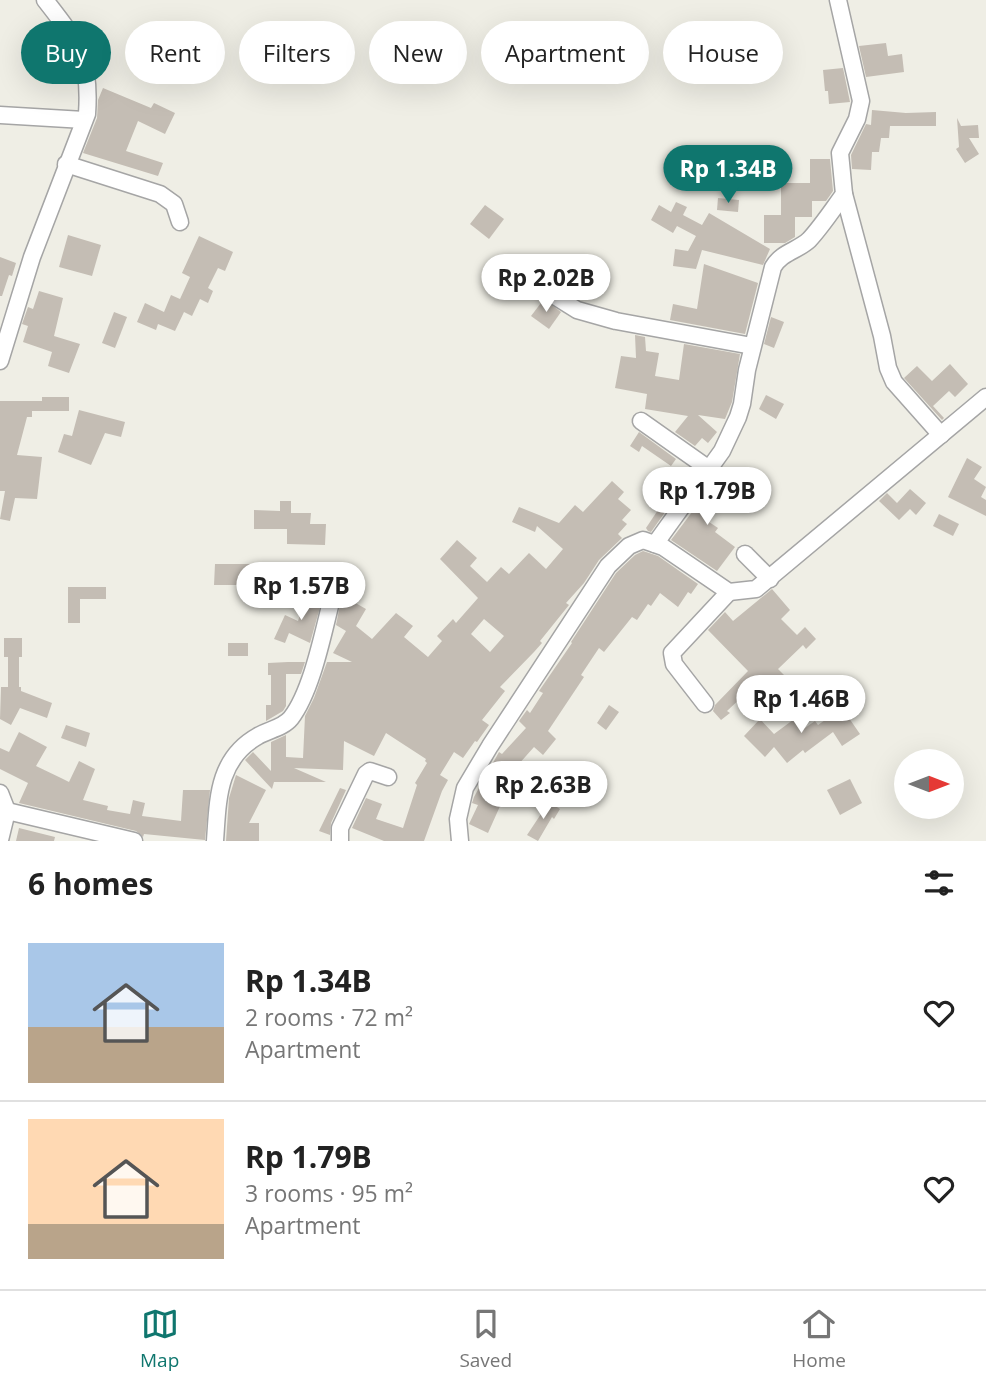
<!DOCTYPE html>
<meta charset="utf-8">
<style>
:root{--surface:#fff;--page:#f2f2f2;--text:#222;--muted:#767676;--line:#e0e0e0;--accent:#0f766e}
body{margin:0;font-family:"Open Sans",sans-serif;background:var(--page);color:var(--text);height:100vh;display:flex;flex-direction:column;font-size:26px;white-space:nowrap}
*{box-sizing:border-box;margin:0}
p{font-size:23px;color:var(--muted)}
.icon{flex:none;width:38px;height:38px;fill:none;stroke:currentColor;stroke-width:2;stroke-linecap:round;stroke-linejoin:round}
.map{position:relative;height:841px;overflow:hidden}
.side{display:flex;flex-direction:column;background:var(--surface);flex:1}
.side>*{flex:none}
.banner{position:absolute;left:21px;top:21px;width:945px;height:63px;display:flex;gap:14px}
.needle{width:46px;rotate:90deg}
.tools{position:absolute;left:894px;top:749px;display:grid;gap:14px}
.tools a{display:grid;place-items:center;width:70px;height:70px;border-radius:50%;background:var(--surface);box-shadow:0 7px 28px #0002;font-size:35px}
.price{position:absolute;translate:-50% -60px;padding:0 16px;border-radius:24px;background:#fff;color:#222;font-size:23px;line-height:46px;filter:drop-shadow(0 2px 4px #0008)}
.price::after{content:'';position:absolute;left:50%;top:42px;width:21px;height:16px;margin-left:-10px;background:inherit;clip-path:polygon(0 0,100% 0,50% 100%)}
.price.active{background:var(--accent);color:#fff}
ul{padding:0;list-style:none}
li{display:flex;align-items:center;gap:21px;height:175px;padding:0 28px}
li+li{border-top:2px solid var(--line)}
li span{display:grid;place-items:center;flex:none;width:196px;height:140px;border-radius:0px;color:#555}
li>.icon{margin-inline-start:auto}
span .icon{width:84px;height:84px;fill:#fffc;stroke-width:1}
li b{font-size:30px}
h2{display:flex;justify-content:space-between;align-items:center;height:84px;padding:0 28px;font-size:30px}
.chip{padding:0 24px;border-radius:32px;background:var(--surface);box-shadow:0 7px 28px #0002;font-size:24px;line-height:63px}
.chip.active{background:var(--accent);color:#fff}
.menu{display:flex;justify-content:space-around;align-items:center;height:98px;border-top:2px solid var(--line);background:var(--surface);font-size:19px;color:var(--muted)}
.menu a{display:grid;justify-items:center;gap:4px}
.menu .active{color:var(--accent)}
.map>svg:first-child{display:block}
</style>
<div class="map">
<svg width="986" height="841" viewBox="0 0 986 841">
<rect width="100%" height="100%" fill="#efeee5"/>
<g fill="#c4bdb4" fill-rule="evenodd">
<polygon points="886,43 888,56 902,54 904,72 866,77 859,46"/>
<polygon points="843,68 850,102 829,104 828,91 825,91 823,70"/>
<polygon points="103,88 151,108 154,103 175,113 165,134 138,121 126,151 163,163 158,176 83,153 97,118 98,100"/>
<polygon points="872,110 906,113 936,112 936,126 890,126 889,138 881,138 879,152 872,152 871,170 852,169 851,155 866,124 871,125"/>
<polygon points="957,118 961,126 978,125 979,138 969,138 979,154 965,163 956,149 959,147"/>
<polygon points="810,159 830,159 833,191 826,201 812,201 812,217 795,217 795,237 785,243 764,243 764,215 781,215 781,183 810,183"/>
<polygon points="718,198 739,200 738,212 717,210"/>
<polygon points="676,202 687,207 683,215 702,225 709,213 770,249 763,265 702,250 696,269 673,266 675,249 688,251 696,236 677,226 673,233 651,220 659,205 671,212"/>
<polygon points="485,205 504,219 489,239 470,224"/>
<polygon points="68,235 101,245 92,276 59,267"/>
<polygon points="199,236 233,252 225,271 218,268 208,288 213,291 208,303 200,299 192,316 184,312 175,331 158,324 156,330 137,322 145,303 164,312 171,295 180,299 190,277 182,273"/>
<polygon points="0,257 16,263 12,276 9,275 2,296 0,296"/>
<polygon points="575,258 588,272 579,281 566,266"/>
<polygon points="704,264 758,283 745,334 670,320 673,304 697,309"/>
<polygon points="39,291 63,298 54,336 80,344 69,373 48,366 52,352 23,342 28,326 22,324 28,307 33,309"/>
<polygon points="544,299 561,312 549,329 531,316"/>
<polygon points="114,312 127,317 115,348 102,343"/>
<polygon points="771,317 784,322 774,348 764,344"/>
<polygon points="635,335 645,337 646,351 659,353 655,376 679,380 684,344 740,354 732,402 725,419 698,415 717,432 708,443 702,438 695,446 675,432 688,416 645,409 647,394 615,388 621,356 636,358"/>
<polygon points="950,364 968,384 955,397 949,391 933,406 944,418 942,420 904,378 917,366 932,381"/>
<polygon points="766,395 784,404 776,419 759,409"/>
<polygon points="42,397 69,397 69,411 32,411 32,417 27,417 17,455 42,457 37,499 15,498 10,521 0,519 5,491 0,491 0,401 42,401"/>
<polygon points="79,410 125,422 121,437 105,433 91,465 58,452 64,434 72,436"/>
<polygon points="639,432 676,459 671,466 642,446 639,452 630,446"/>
<polygon points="967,458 982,467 974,479 986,487 981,497 986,500 986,516 948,497"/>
<polygon points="723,471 738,484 706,520 718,528 715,532 735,547 717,571 671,540"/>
<path d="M612,481l12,11 -6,7 13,11 -9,10 5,4 -9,10 4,4 -23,22 -15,23 -18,20 3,2 -29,36 2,2 -8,9 -34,35 5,4 -23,29 7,5 -12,17 -2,-1 -12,17 -9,-6 -14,23 8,5 -6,11 -18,50h-40l-32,-13 14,-30 16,6 -6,15 27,9 14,-43 -2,-2 12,-20 -2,-2 1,-2 -40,-26 -12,23 -30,-15 -1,29 -49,-2 32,14h-52l-2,7 -27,-29 8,-8 18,19v-29l15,-7v22l17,1 2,-42 9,-18 13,-36h25l-19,-9 13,-22 -10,-6 4,-20 5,-8 21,12 -10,17 16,13 24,-26 17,13 -9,11 24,20 14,-16 -5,-5 16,-17 3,4 22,-25 -38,-39 17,-19 20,18 -7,8 17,16 14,-15 8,7 20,-21 17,16 17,-20 -26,-23 -2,6 -23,-10 7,-15 40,16 16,-18 8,7zM484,619l20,17 -14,16 -19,-18z"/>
<polygon points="676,483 683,487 651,532 648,531 646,528"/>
<polygon points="910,489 926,503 916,515 910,509 899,520 879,501 887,493 897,503"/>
<polygon points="280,501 291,501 291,513 311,513 310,524 326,524 325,545 287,544 287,529 254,529 254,510 280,511"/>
<polygon points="939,514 959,524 953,536 933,526"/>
<polygon points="643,551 658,556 698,584 691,594 688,592 678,607 660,593 651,606 648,604 637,620 632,617 604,652 599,648 581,675 584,677 548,731 556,739 543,755 534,747 518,765 526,770 508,797 505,795 488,833 469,824 478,805 472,803 474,797 499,752 502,754 526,728 519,721 527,710 530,713 543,693 539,691 572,643 571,642 616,573 635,555"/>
<polygon points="215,564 251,564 251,583 246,582 249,585 214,585"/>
<polygon points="274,571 293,575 291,590 270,586"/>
<polygon points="68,587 106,587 106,599 80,599 80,623 68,623"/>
<polygon points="772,589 790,610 781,619 797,635 805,627 816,639 806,649 803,645 778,669 786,677 773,690 762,678 727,711 730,713 721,720 713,711 715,705 748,671 708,630 725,612 733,621"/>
<polygon points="306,595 322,600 310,643 289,633 285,643 274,639 285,615 298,621"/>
<polygon points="4,638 22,638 22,657 19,657 19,687 21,687 21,691 52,703 47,718 20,708 11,725 0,719 1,687 8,687 8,657 4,657"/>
<rect x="228" y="643" width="20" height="13"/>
<polygon points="288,662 305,662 301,674 286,674 286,706 283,711 266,721 266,705 271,705 271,675 268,675 268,663"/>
<polygon points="609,705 619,712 606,730 597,723"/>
<polygon points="842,708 860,734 842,746 833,732 805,753 803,750 787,763 774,747 765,757 744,736 760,719 774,734 797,717 805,728 815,721 818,725"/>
<polygon points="66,725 90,733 86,747 61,738"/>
<polygon points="19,732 47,747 36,766 61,778 69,782 79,761 95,769 83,800 108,806 107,810 130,814 133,800 145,803 142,816 181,821 183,790 210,790 205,840 144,834 143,837 136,831 19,803 28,783 0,769 0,748 9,752"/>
<polygon points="236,775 266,790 249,823 259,823 259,841 226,841 229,798"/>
<polygon points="850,779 862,803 840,815 827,790"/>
<polygon points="340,788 346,790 331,823 330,835 319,831"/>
<polygon points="549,802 560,809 554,819 552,817 538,841 527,835"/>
<polygon points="19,828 55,837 54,841 16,841"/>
</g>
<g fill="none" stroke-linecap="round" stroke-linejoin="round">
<g stroke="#a5a5a5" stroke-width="19">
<g id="minor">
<polyline points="0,115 84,120"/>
<polyline points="66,164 160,194 174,204 180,222"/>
<polyline points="844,194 882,336 888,368 894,382 941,435"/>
<polyline points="553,295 577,310 616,321 752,346"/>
<path d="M0,361l32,-104 55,-143c4,-55 -9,-72 -42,-114"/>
<polyline points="641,421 709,469"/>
<path d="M655,544l67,-93 16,-34 4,-13 5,-34 26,-103c9,-15 24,-16 36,-27 13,-14 24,-31 35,-46l-4,-41 17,-34 4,-18 -23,-101"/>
<polyline points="745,554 770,579"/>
<polyline points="705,704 674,664 672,653 729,592"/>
<polyline points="0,793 7,811 0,840"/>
<polyline points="7,811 134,841"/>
<path d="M215,841c3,-41 2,-82 43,-105 10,-6 25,-8 33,-18 20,-26 31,-80 39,-112"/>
<polyline points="340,841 340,828 366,774 370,771 388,777"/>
<polyline points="460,841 458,819 465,788 490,746 608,566 629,546 643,540 663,547 729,592 756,589 986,397"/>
</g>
</g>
<use href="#minor" stroke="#fff" stroke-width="16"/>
</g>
</svg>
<div class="tools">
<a><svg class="needle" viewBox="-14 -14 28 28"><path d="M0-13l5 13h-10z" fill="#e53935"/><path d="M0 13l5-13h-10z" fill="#767676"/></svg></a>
</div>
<b class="price active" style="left:728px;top:205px">Rp 1.34B</b>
<b class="price" style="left:546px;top:314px">Rp 2.02B</b>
<b class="price" style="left:707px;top:527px">Rp 1.79B</b>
<b class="price" style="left:301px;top:622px">Rp 1.57B</b>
<b class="price" style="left:801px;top:735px">Rp 1.46B</b>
<b class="price" style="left:543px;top:821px">Rp 2.63B</b>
<div class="banner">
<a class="chip active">Buy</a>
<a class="chip">Rent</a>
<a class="chip">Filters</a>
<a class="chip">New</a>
<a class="chip">Apartment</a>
<a class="chip">House</a>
</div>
</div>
<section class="side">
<h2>6 homes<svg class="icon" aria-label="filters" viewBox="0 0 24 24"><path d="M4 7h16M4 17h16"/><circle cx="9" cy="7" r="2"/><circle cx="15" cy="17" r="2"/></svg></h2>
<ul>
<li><span style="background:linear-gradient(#a9c7e8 60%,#b9a48a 0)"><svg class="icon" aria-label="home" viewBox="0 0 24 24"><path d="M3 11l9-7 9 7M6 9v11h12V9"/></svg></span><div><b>Rp 1.34B</b><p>2 rooms · 72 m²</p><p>Apartment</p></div><svg class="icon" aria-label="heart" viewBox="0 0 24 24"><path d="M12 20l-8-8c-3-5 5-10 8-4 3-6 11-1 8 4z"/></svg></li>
<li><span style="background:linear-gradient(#ffd9b3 75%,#b9a48a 0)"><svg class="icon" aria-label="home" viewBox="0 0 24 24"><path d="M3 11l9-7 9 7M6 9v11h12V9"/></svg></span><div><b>Rp 1.79B</b><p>3 rooms · 95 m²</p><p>Apartment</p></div><svg class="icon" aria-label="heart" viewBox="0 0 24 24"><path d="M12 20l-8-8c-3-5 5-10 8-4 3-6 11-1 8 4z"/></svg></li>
</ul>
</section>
<nav class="menu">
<a class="active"><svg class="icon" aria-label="map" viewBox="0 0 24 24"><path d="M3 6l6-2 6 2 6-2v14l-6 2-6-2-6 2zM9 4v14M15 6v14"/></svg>Map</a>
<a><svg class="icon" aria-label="saved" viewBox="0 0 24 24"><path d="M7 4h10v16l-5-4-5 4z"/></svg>Saved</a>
<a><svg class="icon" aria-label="home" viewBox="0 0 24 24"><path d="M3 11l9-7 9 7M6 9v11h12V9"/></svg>Home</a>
</nav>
